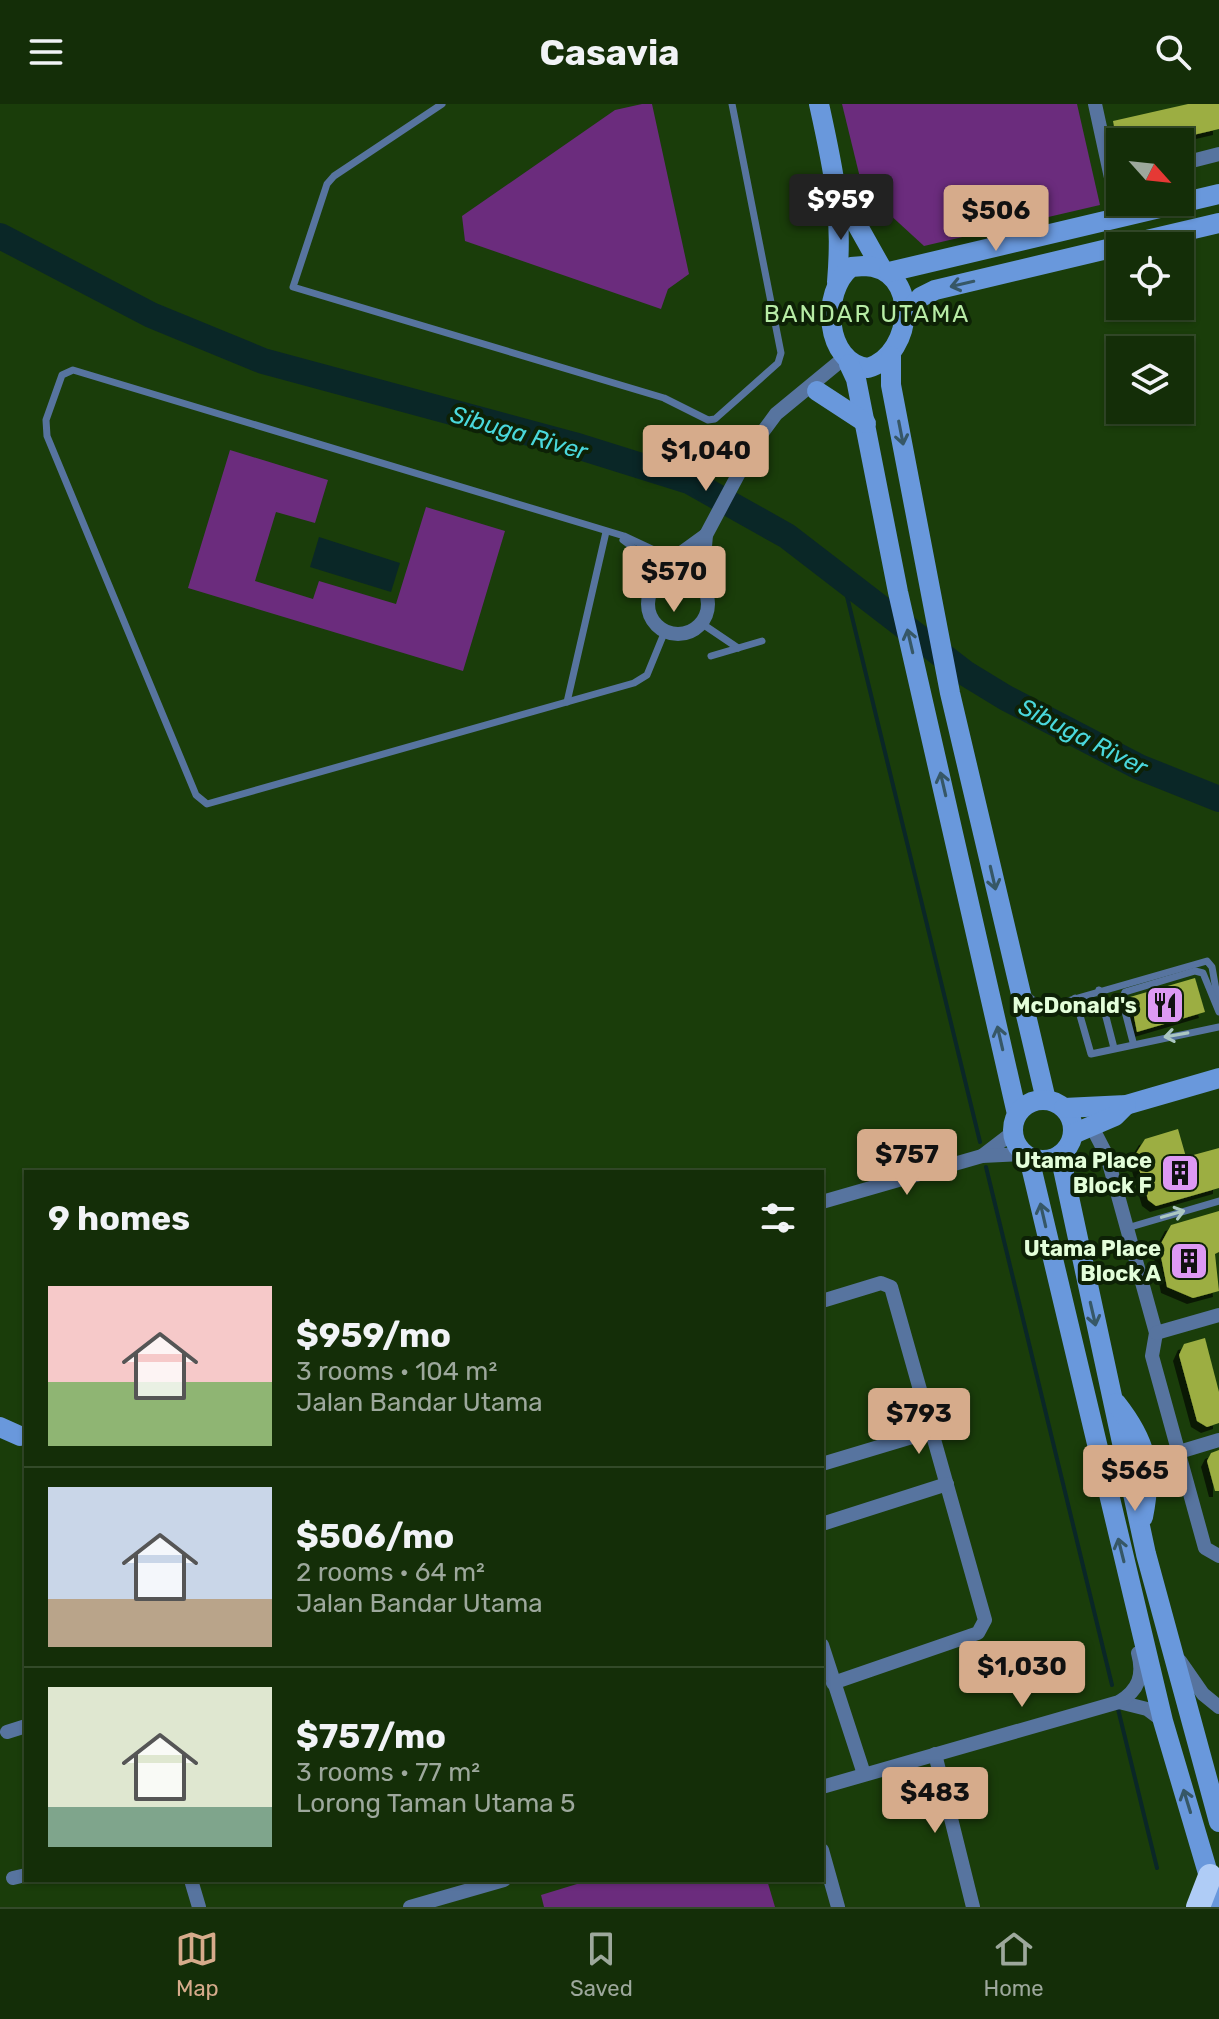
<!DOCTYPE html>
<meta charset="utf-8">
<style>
:root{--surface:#142e08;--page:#1d3612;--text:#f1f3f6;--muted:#9da89c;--line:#334a29;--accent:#d6ab8b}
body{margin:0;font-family:Rubik,sans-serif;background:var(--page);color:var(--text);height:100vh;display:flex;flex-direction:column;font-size:30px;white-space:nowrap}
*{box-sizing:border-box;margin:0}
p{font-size:26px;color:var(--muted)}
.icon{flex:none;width:44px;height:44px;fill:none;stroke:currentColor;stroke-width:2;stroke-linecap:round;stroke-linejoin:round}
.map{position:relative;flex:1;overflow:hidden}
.drawer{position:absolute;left:24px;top:1066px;width:800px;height:712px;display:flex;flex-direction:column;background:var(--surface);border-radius:0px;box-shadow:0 2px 6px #0004,0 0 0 2px var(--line)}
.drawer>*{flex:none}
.needle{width:52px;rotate:117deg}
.controls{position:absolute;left:1106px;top:24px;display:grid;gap:16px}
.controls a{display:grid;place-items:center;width:88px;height:88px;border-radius:0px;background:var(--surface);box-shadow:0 2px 6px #0004,0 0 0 2px var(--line);font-size:40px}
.price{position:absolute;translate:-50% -68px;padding:0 18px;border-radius:8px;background:var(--accent);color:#111;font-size:26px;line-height:52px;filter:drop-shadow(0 2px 4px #0008)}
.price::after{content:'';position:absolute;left:50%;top:48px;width:24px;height:18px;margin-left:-12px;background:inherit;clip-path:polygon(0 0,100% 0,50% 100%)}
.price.active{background:#222;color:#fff}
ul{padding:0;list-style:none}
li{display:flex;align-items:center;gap:24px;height:200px;padding:0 24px}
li+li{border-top:2px solid var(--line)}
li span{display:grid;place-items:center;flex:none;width:224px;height:160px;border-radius:0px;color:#555}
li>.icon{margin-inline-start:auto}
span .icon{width:96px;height:96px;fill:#fffc;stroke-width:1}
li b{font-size:34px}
h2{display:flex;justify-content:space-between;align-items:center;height:96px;padding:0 24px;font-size:34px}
header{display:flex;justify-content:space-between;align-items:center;height:104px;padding:0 24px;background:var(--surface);font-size:36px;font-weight:700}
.tabs{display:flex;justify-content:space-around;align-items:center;height:112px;border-top:2px solid var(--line);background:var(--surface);font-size:22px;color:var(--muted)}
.tabs a{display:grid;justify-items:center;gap:4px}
.tabs .active{color:var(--accent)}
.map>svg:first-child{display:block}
</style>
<header><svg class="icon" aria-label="menu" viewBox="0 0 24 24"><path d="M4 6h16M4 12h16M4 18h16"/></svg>Casavia<svg class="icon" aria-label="search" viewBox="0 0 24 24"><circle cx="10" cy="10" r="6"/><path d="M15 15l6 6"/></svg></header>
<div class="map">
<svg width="1219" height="1803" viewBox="0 0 1219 1803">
<defs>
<filter id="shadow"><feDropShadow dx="-6" dy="6" stdDeviation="0" flood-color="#0009"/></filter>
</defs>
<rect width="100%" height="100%" fill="#1a3d0a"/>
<g fill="#6b2c7d">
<polygon points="642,0 652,0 689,170 668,185 661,205 465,137 462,112 615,6"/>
<polygon points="842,0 1077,0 1100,101 924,142 863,86"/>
<polygon points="230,346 328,376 315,419 276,408 255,477 313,495 319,477 396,500 426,403 505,427 463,567 188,484"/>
<polygon points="590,1776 767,1776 775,1803 544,1803 541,1791"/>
</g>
<polygon fill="#0a2727" points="319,433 400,459 391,488 310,463"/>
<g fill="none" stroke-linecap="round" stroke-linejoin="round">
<g stroke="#0a2727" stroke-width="4">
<polyline points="843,476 980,1038"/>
<polyline points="986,1063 1112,1581"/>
<polyline points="1118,1605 1157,1764"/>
</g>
<polyline stroke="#0a2727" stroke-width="26" points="0,132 151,211 263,257 574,341 689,377 787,432 965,569 1006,594 1139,663 1219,695"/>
</g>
<g fill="#9cae42" filter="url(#shadow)">
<polygon points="1188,0 1219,0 1219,25 1163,38 1117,38 1113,17"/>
<polygon points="1195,874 1205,908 1137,928 1130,893"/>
<polygon points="1178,1025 1186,1053 1219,1044 1219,1084 1156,1102 1148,1096 1135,1051 1145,1035"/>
<polygon points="1219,1107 1219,1148 1215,1150 1219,1187 1193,1194 1167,1183 1159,1143 1171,1121"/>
<polygon points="1205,1234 1219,1288 1219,1319 1207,1323 1197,1317 1179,1251 1184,1240"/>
<polygon points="1219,1346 1219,1387 1215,1387 1207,1357 1211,1349"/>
</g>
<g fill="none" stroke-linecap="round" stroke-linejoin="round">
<g stroke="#57749f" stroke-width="7">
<polyline points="442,0 334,72 327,80 293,183 664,294 708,316 715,315 778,259 781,249 732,0"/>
<polyline points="623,436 648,455 658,477"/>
<polyline points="701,519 738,544"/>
<polyline points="665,527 647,571 634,579 207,700 196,691 47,332 46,316 62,271 73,266 624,432 673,455"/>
<polyline points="711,552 762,537"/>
<polyline points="567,598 606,428"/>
<polyline points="1099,886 1114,944"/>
<polyline points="1027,891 1039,901 1050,902 1207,857 1212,863 1219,903"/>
<polyline points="1075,894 1091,950 1219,923"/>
<polyline points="1133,938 1122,896 1125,888 1195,867 1203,869 1219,908"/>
<polyline points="1127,1124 1219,1097"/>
</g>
<g stroke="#57749f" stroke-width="14">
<polyline points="1095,0 1113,83 1120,95"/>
<polyline points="1180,60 1219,50"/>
<circle cx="678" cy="500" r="30"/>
<polyline points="666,471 673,455 706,431"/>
<polyline points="695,474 704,453 706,431 756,337 776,310 844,254"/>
<polyline points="1092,1023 1107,1052 1156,1229 1152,1252 1205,1444 1219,1452"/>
<polyline points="982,1052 1012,1029"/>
<polyline points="822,1098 982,1052 1023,1050"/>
<polyline points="822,1197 881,1179 891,1183 985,1516 978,1529 833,1579"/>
<polyline points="1156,1229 1219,1211"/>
<polyline points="1179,1348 1219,1336"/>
<polyline points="822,1360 932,1327"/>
<polyline points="822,1420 947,1380"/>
<polyline points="822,1541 864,1670"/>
<polyline points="1180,1557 1203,1590 1219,1603"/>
<polyline points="1119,1598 1147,1605 1163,1617"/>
<polyline points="7,1628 26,1622"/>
<polyline points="935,1650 973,1803"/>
<path d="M822,1683l297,-85c20,-12 25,-27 19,-49"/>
<polyline points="822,1746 838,1803"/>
<polyline points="13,1774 26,1771"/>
<polyline points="191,1776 199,1803"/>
<polyline points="410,1803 504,1776"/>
</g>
<g stroke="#6998dc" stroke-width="20">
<path d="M819,0c15,68 24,108 18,178"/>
<polyline points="841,92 882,165"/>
<polyline points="1121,142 1219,119"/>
<path d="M864,162c56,1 51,88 4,102 -43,-5 -48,-76 -17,-101z"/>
<polyline points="889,168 1219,90"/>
<polyline points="904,212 921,193 935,186 1120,142"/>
<polyline points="891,252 891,281 950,589 1046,996"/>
<polyline points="849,260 856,275 898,488 1017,1010"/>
<polyline points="817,287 866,319"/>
<circle cx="1043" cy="1026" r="30"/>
<polyline points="1064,1004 1126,1001 1219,974"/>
<polyline points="1073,1030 1115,1012 1126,1001"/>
<polyline points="1060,1051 1146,1450 1219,1718"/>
<polyline points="1029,1054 1163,1617 1218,1803"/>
<path d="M1116,1299c30,38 37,65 27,114"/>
<polyline points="0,1323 20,1332"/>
</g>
<polyline stroke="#afccf6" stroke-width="24" points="1198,1803 1210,1772"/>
</g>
<defs><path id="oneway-shaft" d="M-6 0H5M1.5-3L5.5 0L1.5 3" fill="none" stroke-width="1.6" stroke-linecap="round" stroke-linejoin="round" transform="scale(2)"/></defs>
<g stroke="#365766">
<use href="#oneway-shaft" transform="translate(962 180) rotate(167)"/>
<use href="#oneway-shaft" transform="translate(901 329) rotate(79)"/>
<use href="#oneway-shaft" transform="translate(910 537) rotate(-103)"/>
<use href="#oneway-shaft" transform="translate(943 680) rotate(-103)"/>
<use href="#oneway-shaft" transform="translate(993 774) rotate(77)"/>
<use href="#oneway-shaft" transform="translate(1000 934) rotate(-103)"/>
<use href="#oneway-shaft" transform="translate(1043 1111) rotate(-103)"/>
<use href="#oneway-shaft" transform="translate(1093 1210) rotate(77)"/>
<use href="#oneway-shaft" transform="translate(1121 1446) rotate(-104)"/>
<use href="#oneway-shaft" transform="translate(1187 1697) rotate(-107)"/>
</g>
<g stroke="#abc7c2">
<use href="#oneway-shaft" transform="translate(1176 931) rotate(170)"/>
<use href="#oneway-shaft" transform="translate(1173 1110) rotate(-16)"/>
</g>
<defs>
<g id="restaurant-square" transform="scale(2)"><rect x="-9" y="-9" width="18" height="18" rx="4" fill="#dd99f3" stroke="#0d2106"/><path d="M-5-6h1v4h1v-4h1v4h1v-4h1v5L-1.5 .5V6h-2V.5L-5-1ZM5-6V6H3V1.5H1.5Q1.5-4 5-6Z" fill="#111"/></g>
<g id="building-square" transform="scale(2)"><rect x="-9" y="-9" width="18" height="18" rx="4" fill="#dd99f3" stroke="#0d2106"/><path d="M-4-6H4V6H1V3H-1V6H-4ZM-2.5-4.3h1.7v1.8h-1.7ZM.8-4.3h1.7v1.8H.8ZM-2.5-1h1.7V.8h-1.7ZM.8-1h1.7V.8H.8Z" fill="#111"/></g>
</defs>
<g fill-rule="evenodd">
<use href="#restaurant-square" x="1165" y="901"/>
<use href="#building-square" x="1180" y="1069"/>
<use href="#building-square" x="1189" y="1157"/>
</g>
<g text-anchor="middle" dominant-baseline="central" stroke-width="8" stroke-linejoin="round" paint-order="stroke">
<g font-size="22" font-weight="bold" fill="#e3feda" stroke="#0d2106" text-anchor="end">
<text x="1137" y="901">McDonald's</text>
<text x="1152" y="1056">Utama Place<tspan x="1152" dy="25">Block F</tspan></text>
<text x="1161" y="1144">Utama Place<tspan x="1161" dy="25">Block A</tspan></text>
</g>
<g font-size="24" letter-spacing="2" fill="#b7eca5" stroke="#0d2106">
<text x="867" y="210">BANDAR UTAMA</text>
</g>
<g font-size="24" font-style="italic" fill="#4ad8dc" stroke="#0d2106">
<text transform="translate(519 329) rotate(16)">Sibuga River</text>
<text transform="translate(1083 633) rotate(27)">Sibuga River</text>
</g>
</g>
</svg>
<div class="controls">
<a><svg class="needle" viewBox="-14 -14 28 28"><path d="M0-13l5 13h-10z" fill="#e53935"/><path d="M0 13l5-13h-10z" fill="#9da89c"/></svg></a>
<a><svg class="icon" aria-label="locate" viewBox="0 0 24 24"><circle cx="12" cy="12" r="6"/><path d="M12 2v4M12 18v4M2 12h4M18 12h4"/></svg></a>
<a><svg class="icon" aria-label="layers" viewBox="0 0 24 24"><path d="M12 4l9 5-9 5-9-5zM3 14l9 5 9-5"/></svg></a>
</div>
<b class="price active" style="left:841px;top:138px">$959</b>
<b class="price" style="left:996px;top:149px">$506</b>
<b class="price" style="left:706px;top:389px">$1,040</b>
<b class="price" style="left:674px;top:510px">$570</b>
<b class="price" style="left:907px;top:1093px">$757</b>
<b class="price" style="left:919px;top:1352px">$793</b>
<b class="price" style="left:1135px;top:1409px">$565</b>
<b class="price" style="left:1022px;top:1605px">$1,030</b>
<b class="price" style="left:935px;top:1731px">$483</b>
<section class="drawer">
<h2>9 homes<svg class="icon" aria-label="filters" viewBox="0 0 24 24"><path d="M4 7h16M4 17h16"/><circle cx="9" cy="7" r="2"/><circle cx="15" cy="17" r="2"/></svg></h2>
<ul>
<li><span style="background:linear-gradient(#f6c9c9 60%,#8fb573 0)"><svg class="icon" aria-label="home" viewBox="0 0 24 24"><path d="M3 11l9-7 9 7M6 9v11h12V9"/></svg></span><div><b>$959/mo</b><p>3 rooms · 104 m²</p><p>Jalan Bandar Utama</p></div></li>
<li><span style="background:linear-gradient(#c9d6e8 70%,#b9a48a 0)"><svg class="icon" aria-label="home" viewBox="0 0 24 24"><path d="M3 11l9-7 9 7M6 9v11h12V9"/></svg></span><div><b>$506/mo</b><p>2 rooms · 64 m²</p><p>Jalan Bandar Utama</p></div></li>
<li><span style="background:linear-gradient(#dfe7d0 75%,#7fa58c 0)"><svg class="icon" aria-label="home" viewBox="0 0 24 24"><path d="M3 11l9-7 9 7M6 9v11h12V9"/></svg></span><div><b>$757/mo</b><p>3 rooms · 77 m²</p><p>Lorong Taman Utama 5</p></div></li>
</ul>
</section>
</div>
<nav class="tabs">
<a class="active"><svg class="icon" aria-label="map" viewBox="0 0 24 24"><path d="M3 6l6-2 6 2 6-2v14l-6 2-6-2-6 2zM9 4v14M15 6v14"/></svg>Map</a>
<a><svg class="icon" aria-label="saved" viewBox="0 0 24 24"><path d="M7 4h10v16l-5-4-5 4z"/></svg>Saved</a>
<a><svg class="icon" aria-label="home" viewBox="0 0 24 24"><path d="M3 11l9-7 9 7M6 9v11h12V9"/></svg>Home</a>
</nav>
